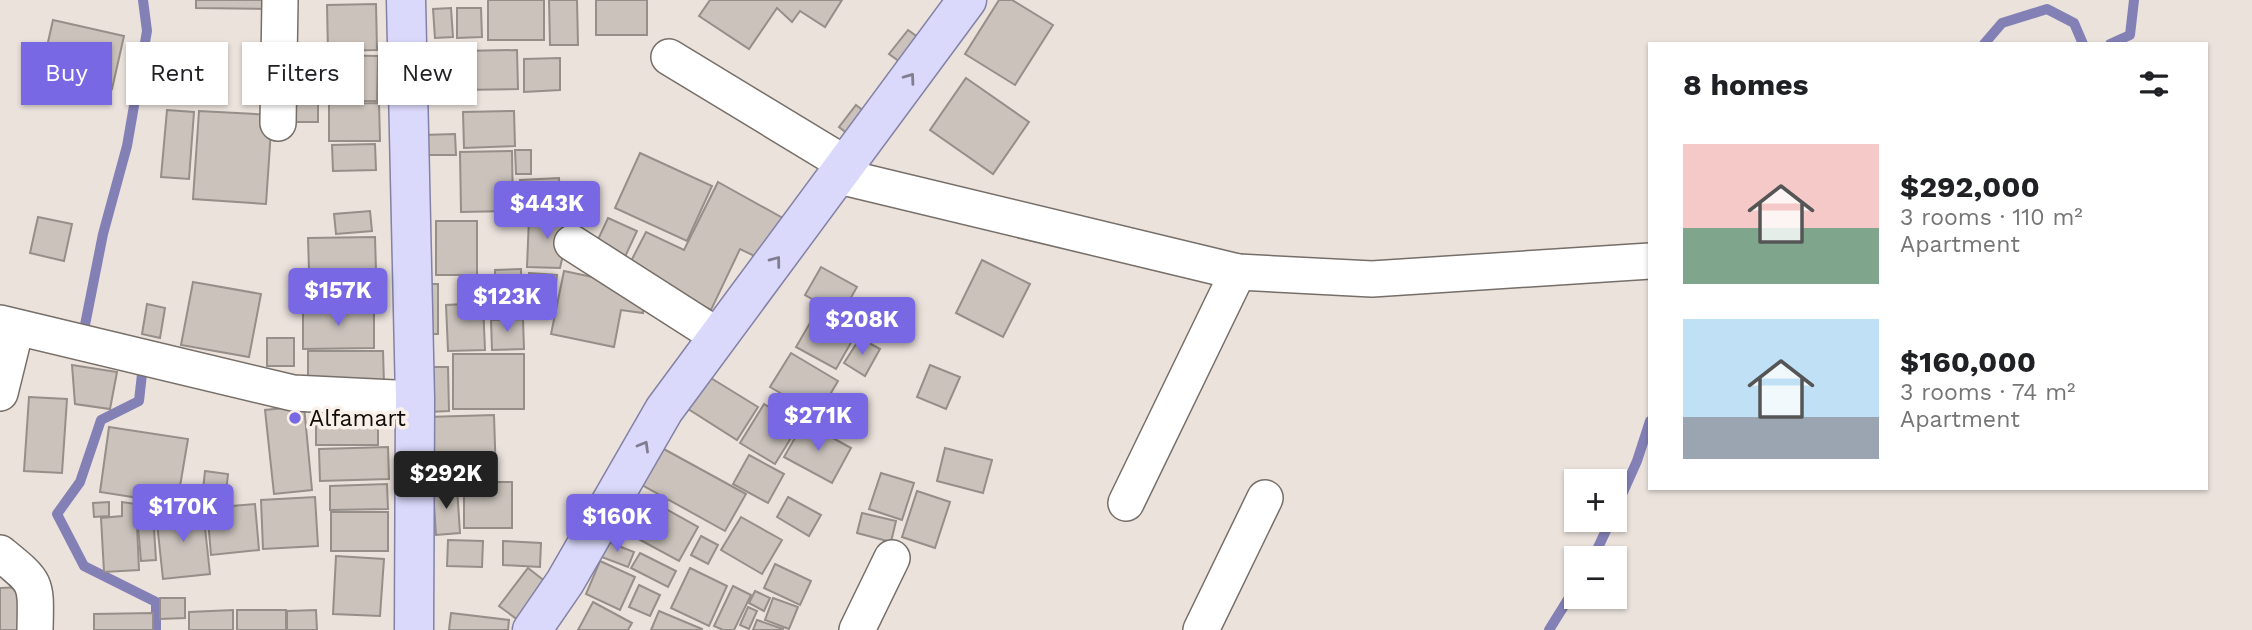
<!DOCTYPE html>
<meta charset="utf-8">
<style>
:root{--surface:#fff;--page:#f6f6f6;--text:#202124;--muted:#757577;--accent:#7968e3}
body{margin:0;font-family:"Work Sans",sans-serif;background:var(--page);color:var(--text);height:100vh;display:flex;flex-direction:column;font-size:26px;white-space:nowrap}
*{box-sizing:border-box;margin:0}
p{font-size:23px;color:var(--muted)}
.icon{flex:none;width:38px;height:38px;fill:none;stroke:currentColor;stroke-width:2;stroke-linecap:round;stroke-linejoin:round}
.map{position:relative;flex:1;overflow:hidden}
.details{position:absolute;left:1648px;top:42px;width:560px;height:448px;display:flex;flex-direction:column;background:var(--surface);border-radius:0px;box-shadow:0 2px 5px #0004}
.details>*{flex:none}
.banner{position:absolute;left:21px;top:42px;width:665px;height:63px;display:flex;gap:14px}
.buttons{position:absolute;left:1564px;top:469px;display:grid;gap:14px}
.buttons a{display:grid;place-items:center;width:63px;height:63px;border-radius:0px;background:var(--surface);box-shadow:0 2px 5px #0004;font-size:35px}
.price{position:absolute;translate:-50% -60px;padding:0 16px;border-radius:7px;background:var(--accent);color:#fff;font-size:23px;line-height:46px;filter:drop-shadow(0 2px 4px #0008)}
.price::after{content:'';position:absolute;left:50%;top:42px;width:21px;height:16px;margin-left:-10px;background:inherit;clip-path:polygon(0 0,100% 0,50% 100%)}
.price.selected{background:#222;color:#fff}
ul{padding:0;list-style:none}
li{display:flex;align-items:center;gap:21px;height:175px;padding:0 35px}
li span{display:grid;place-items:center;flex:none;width:196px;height:140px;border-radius:0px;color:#555}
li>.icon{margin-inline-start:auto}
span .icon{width:84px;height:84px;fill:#fffc;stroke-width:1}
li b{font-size:30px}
h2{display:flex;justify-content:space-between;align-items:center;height:84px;padding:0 35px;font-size:30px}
.pill{padding:0 24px;border-radius:0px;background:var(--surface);box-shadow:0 2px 5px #0004;font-size:24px;line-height:63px}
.pill.selected{background:var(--accent);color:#fff}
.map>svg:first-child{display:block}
</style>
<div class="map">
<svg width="2252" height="630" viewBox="0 0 2252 630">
<rect width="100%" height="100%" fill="#ebe2dc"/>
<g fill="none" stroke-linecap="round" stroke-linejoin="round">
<g stroke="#8380b6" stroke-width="10">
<polyline points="1984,44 2002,23 2047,9 2074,23 2083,44"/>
<polyline points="2110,44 2130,35 2134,0"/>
<polyline points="84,330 103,234 127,146 147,31 143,0"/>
<polyline points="143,365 139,401 101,420 80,482 57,514 84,566 156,602 156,630"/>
<polyline points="1615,510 1637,461 1650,421"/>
<polyline points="1593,558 1611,520"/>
<polyline points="1549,630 1577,585"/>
</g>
</g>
<g fill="#cac2bb" stroke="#968e88" stroke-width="2">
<polygon points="196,0 272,0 272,9 196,8"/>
<rect x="488" y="0" width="56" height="40"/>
<polygon points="549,0 577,0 578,45 550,45"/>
<rect x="596" y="0" width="51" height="35"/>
<polygon points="710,0 842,0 825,27 800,11 792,22 777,8 749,49 699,16"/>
<polygon points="999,0 1012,0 1053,25 1015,85 965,54"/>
<polygon points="376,4 377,50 328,51 327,5"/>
<polygon points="451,8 453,37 435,38 433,9"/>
<polygon points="457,8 481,8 482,37 457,38"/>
<polygon points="53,20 124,36 112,89 41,73"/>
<polygon points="908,30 926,43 907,67 889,54"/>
<polygon points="517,50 518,89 459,90 458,51"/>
<polygon points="328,55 378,56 377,101 328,101"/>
<polygon points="560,58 560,90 524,92 524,59"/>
<rect x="294" y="62" width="24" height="60"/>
<polygon points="966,78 1029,122 993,174 930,130"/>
<polygon points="379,103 380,141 329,141 329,104"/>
<polygon points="856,105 874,119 857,141 839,127"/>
<polygon points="167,110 194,112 189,179 161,177"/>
<polygon points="199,111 272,115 266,204 193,199"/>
<polygon points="514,111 515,146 464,148 463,112"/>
<polygon points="455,134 456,155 423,155 422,135"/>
<polygon points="375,144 376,170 333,171 332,145"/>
<polygon points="515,150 531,150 531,174 516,174"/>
<polygon points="512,151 513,211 461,212 460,152"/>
<polygon points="640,153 712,186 687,241 615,208"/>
<polygon points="559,178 560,210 521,211 520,180"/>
<polygon points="718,182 790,222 765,261 740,249 711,310 628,267 646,232 684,250"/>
<polygon points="370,211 372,231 336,234 334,214"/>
<polygon points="572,215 560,268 527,267 529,218"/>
<polygon points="38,217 72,224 64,261 30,253"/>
<polygon points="608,218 637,231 623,261 594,248"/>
<rect x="436" y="221" width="41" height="54"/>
<polygon points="375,237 377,304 310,305 308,238"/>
<polygon points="982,260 1030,284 1003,337 956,313"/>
<polygon points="821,267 857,287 841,315 805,295"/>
<polygon points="521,269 522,306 496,307 495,270"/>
<polygon points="564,271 626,284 645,294 643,313 621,310 614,347 551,334"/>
<polygon points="529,273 557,275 553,311 526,308"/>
<polygon points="193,282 261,294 249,357 181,345"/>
<rect x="425" y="284" width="13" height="50"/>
<polygon points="483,303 485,350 448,351 446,305"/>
<polygon points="147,304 165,308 160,338 142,334"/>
<polygon points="374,308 374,348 303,349 303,309"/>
<polygon points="814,316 853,339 836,369 796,347"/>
<polygon points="523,319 524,349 492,350 491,320"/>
<rect x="267" y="338" width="27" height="28"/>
<polygon points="860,338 880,349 865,376 844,363"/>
<polygon points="308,351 383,351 384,384 308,384"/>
<polygon points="791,353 838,381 818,415 770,387"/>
<rect x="453" y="354" width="71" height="55"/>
<polygon points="72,365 117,372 110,409 75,404"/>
<polygon points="930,365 960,377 946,409 917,397"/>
<polygon points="426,367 448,367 449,411 428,412"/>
<polygon points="706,375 758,407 737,440 685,407"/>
<polygon points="29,397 67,399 62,473 24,471"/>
<polygon points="764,404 799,425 775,464 740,443"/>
<rect x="316" y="405" width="62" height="40"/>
<polygon points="304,406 312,490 274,494 265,410"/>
<polygon points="494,415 496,477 428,479 426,417"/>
<polygon points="804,422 851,448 832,483 784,457"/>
<polygon points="109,427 188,439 177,504 100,492"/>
<polygon points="388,447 389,479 320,481 319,449"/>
<polygon points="662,448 746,494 725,531 642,485"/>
<polygon points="945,448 992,460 983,493 937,481"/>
<polygon points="749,455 784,474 768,503 733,484"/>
<polygon points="205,471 228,474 225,501 202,499"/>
<polygon points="881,473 914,483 902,520 869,509"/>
<rect x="464" y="482" width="48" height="46"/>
<polygon points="387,484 388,509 330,510 330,486"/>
<polygon points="457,487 460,533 436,535 433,489"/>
<polygon points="917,491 950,502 935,548 902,537"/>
<polygon points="315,497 318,546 263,549 261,500"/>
<polygon points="788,497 821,515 809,536 777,517"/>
<polygon points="650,500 698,527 679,561 631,535"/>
<polygon points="622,501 641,510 630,533 611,525"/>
<polygon points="109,502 109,516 94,517 93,503"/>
<polygon points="122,502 136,504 139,570 104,572 101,518 122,516"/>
<polygon points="255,504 259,550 211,555 207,508"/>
<polygon points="203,509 210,574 163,579 156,514"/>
<rect x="331" y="512" width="57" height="39"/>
<polygon points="153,513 156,560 141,561 137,514"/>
<polygon points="862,513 896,521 891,542 857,533"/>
<polygon points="741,517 782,540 762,574 721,550"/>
<polygon points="701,536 718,545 708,564 691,555"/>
<polygon points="448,540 483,541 482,567 447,566"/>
<polygon points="503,541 541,543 540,567 503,565"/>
<polygon points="606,541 634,552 628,567 599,556"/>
<polygon points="640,553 676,571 668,587 631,568"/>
<polygon points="336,556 384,559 380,616 333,614"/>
<polygon points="600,561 635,577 620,610 586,594"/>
<polygon points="775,564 811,581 800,605 764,588"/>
<polygon points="528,568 551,586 522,623 499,606"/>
<polygon points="690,568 727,586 709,626 671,608"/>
<polygon points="639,585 660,595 650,616 629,607"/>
<polygon points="733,586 751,595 734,630 723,630 714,626"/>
<polygon points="22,587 23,630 0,630 0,588"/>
<polygon points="755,591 770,598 764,611 749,603"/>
<polygon points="160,598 185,598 185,618 160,619"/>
<polygon points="773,598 798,607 789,629 765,620"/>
<polygon points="593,602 632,623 628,630 578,630"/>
<polygon points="748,607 757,611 749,629 740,625"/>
<polygon points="233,610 233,630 189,630 189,612"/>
<rect x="237" y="610" width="49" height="20"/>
<polygon points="316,610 317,630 287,630 287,611"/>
<polygon points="659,611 702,629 702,630 651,630"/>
<polygon points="153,613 153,630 94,630 94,614"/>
<polygon points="451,613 509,620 508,630 449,630"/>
<polygon points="757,620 783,629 782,630 753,630"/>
</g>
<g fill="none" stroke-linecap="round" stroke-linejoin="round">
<g stroke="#766e68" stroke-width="38">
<g id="minor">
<polyline points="669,57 847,165"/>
<polyline points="278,123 280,0"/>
<polyline points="839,176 1238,272 1372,279 1650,261"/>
<polyline points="572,243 719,337"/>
<polyline points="0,323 293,393 415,399"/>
<polyline points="0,393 16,328"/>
<polyline points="1126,503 1238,272"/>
<path d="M0,553c38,31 36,28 35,77"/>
<polyline points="857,630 892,558"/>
<polyline points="1201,630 1265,498"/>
</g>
</g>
<g stroke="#8381a5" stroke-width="41">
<g id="major">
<polyline points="406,0 415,399 414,630"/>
<polyline points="532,630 565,582 664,410 967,0"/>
</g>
</g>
<use href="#minor" stroke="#fff" stroke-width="35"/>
<use href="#major" stroke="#dad9fb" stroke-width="38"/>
</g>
<defs><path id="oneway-chevron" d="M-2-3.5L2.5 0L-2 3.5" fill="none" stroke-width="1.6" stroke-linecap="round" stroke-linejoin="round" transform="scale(1.75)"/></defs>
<g stroke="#7f7d8f">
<use href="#oneway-chevron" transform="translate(910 78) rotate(-54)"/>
<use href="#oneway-chevron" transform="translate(776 261) rotate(-53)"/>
<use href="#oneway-chevron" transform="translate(644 446) rotate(-60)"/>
</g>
<circle fill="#7968e3" stroke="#f9f0e9" stroke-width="2.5" cx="295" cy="418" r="7"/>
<g text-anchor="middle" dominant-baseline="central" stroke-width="7" stroke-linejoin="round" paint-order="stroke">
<g font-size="23" fill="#0f0c0a" stroke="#f9f0e9" text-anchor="start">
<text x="309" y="418">Alfamart</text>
</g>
</g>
</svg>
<div class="buttons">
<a>+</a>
<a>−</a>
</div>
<b class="price" style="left:547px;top:241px">$443K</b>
<b class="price" style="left:338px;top:328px">$157K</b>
<b class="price" style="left:507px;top:334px">$123K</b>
<b class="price" style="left:862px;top:357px">$208K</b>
<b class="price" style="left:818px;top:453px">$271K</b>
<b class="price selected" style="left:446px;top:511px">$292K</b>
<b class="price" style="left:183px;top:544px">$170K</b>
<b class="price" style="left:617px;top:554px">$160K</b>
<div class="banner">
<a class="pill selected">Buy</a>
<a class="pill">Rent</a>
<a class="pill">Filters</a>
<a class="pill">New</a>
</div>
<section class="details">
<h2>8 homes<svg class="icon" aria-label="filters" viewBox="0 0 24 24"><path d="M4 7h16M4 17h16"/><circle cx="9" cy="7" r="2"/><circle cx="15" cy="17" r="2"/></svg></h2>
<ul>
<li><span style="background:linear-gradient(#f6c9c9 60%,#7fa58c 0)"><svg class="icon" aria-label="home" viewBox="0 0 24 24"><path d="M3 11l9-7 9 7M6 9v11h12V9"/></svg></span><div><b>$292,000</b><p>3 rooms · 110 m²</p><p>Apartment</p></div></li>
<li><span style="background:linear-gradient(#bfe0f5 70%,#9aa5b1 0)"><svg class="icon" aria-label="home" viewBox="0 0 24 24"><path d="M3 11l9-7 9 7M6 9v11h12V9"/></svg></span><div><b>$160,000</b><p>3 rooms · 74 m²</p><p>Apartment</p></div></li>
</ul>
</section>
</div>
